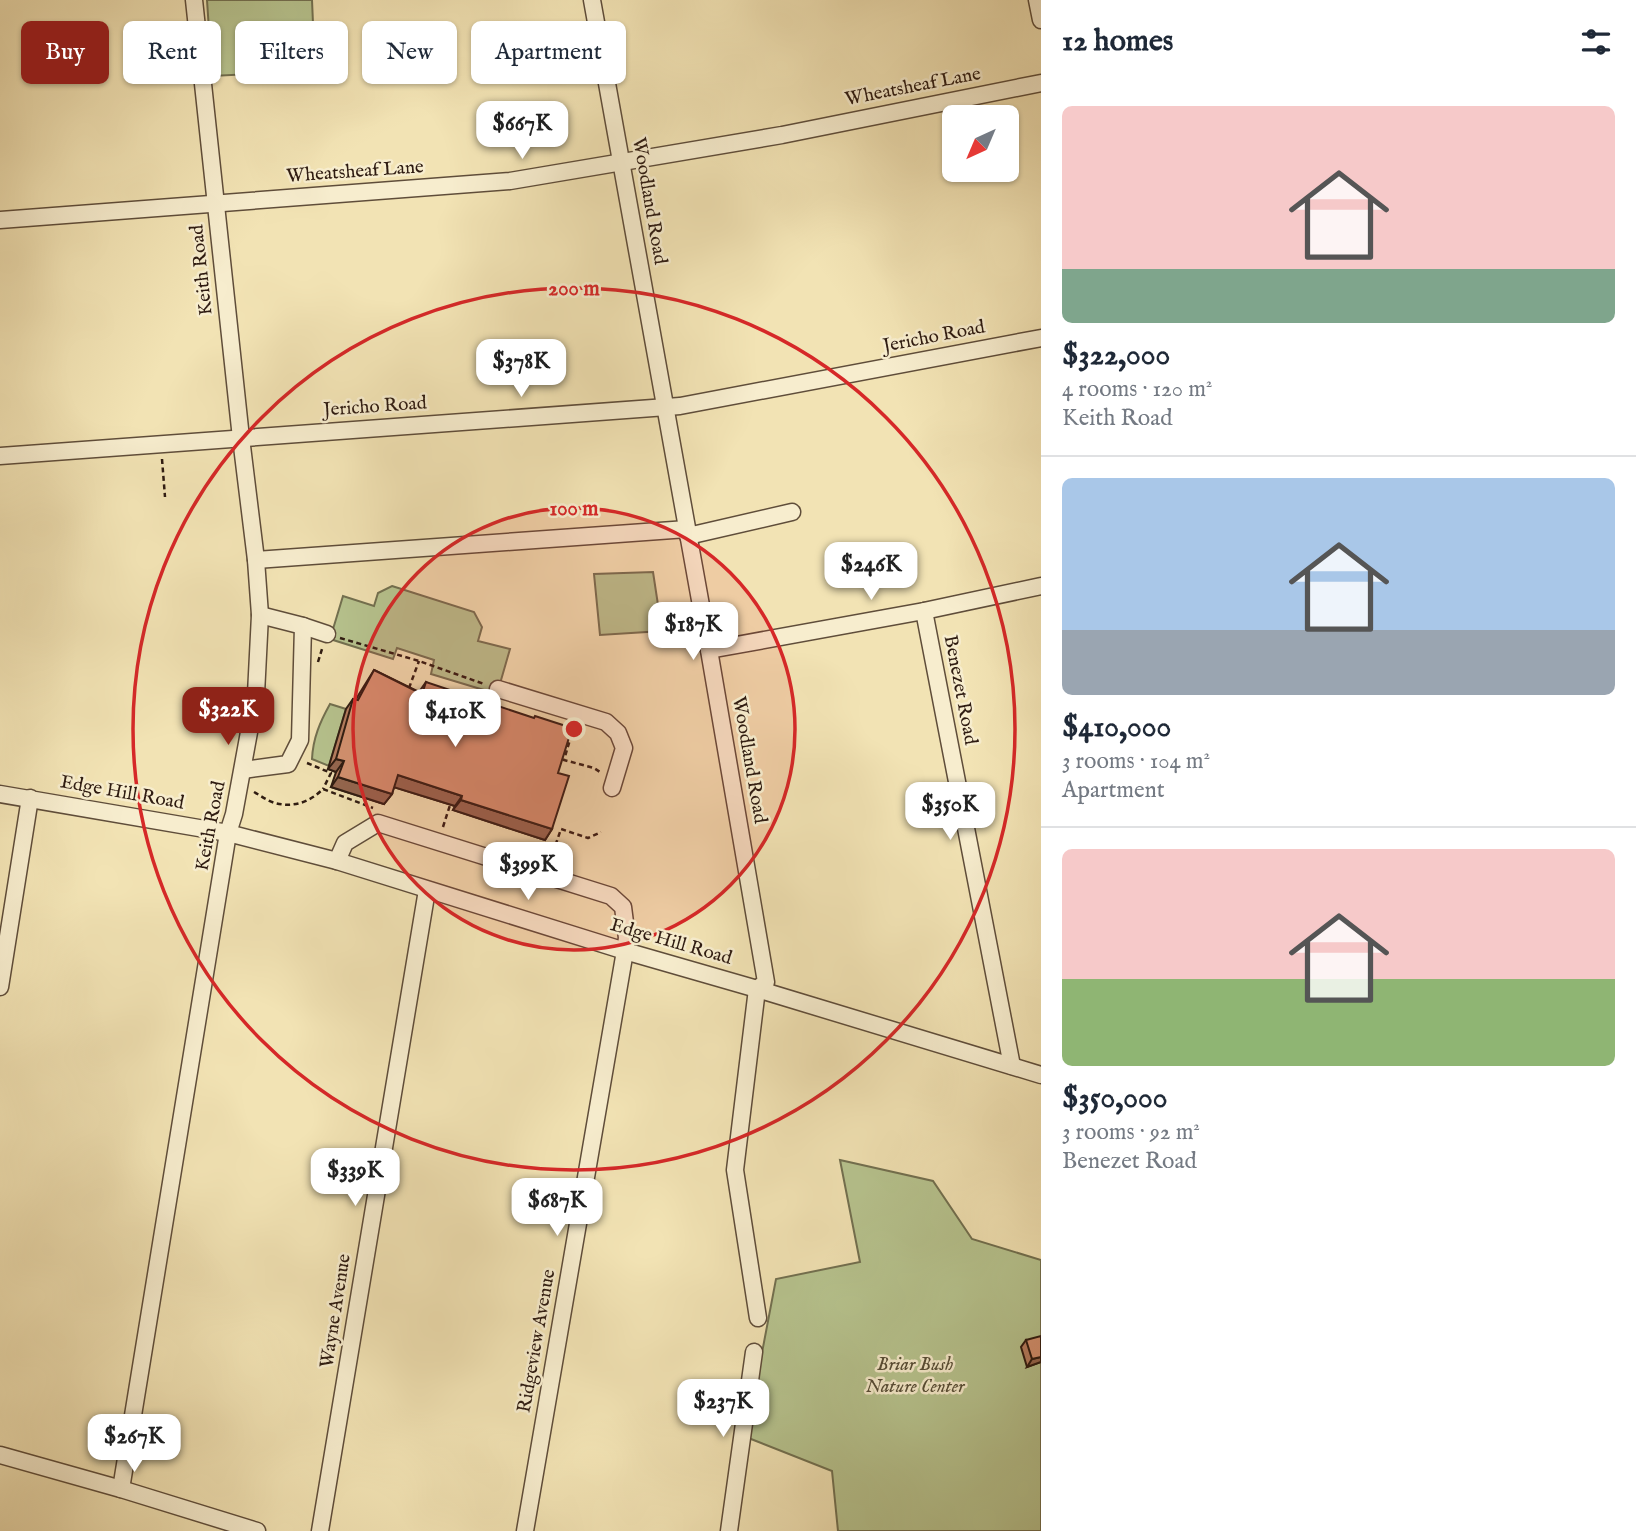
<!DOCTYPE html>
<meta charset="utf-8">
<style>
:root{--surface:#fff;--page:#f2f2f3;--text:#1f2937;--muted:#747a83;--line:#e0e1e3;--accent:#8f2418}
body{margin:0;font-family:"IM FELL English",serif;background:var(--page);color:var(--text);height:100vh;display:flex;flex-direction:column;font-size:26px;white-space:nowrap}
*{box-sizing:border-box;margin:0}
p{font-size:23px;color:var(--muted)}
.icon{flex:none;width:38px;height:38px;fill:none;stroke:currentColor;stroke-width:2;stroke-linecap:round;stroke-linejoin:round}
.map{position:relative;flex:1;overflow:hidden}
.side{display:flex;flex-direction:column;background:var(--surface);width:595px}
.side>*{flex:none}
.banner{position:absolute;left:21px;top:21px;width:665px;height:63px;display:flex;gap:14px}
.needle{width:46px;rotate:224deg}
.buttons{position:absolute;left:942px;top:105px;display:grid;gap:14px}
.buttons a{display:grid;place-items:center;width:77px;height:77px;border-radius:10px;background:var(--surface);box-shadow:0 2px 5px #0004;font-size:35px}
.price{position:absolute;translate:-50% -60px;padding:0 16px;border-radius:14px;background:#fff;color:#222;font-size:23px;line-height:46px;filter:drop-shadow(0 2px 4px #0008)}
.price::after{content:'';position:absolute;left:50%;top:42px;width:21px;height:16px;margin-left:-10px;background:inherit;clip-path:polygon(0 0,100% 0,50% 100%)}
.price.on{background:var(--accent);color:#fff}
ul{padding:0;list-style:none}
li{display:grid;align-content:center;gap:14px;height:371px;padding:0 21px}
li+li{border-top:2px solid var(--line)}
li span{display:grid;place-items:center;height:217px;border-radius:10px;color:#555}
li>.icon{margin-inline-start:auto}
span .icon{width:126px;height:126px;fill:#fffc;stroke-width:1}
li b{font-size:30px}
h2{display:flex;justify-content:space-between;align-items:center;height:84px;padding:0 21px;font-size:30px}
.pill{padding:0 24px;border-radius:10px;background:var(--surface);box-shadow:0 2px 5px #0004;font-size:24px;line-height:63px}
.pill.on{background:var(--accent);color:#fff}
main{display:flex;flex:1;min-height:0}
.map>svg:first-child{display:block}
</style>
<main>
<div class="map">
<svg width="1041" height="1531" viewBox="0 0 1041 1531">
<rect width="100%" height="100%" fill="#f2e3b4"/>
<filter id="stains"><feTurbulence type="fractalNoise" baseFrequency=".00286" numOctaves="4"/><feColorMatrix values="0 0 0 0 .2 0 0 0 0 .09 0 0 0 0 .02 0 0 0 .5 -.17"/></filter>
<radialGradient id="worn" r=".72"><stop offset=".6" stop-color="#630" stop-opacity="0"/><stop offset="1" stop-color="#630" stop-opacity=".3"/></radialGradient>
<g fill="#b7c48f" stroke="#727050" stroke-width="2">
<polygon points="207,0 312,0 315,71 212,76"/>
<polygon points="653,572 662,631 600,635 594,574"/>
<polygon points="392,586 474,612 482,627 478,641 510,649 497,694 431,674 434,660 397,648 393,659 330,639 343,596 374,606 378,593"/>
<path d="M330,704l16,5 -17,57 -17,-7c1,-21 8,-37 18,-55z"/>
<polygon points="840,1160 933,1181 972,1239 1041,1260 1041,1531 838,1531 832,1471 746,1437 776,1279 860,1262"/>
</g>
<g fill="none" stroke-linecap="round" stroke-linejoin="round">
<g stroke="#5f4d3a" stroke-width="19">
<g id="minor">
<polyline points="592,0 709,650 766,982 757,989 735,1170 758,1318"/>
<polyline points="1037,0 1041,20"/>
<polyline points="0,220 510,181 782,135 1041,83"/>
<polyline points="0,456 680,406 1041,338"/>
<polyline points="688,536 792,512"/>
<polyline points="256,560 687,529"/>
<polyline points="924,611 1012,1066"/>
<polyline points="303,626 327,634"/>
<polyline points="709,650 924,611 1041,586"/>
<polyline points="498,689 606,722 618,733 624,748 612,788"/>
<polyline points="243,770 288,764 300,740 303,626 260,615"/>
<polyline points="0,794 228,833 337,861 625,951 757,989 1041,1075"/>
<polyline points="337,861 345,843 378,823 611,896 623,907 627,938 625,951 525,1531"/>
<polyline points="0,987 30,798"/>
<polyline points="0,1455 121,1489 257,1531"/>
<polyline points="121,1489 228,833 234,814 256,694 260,615 256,560 241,438 194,0"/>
<polyline points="320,1531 427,890"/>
<polyline points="729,1531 754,1352"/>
</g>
</g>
<g stroke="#2e1b11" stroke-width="2.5" stroke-dasharray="5 3.5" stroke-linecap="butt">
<polyline points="162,459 165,497"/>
<polyline points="340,638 419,661 484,684"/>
<polyline points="318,662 322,649"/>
<polyline points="409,688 419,661"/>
<polyline points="574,726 564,760 594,768 600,772"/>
<polyline points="307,763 331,773 323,789"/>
<path d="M254,792c7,4 14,9 21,11 18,5 35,-1 48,-14l50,19"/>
<polyline points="443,827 450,805"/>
<polyline points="550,861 561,829 588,838 601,832"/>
</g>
<use href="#minor" stroke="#f7edce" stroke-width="16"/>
</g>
<g fill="#b77e61" stroke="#2e1b11" stroke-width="2">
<polygon points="374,670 419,692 426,682 558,773 552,829 545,840 453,810 455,806 394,787 392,794 384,804 331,787 336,772 328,769 346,709 353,699 356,699"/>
<polygon points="1026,1340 1041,1362 1027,1367 1021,1347"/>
</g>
<g fill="#95664f" stroke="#2e1b11" stroke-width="2">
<polygon points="336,759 344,761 336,772 328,769"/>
<polygon points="398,775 462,796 455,806 390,786"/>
<polygon points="338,777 392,794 384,804 331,787"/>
<polygon points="461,800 552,829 545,840 453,810"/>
<polygon points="1041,1357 1041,1362 1027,1367 1032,1359"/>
</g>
<g fill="#d59271" stroke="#2e1b11" stroke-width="2">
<polygon points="374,670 422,694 426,682 534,718 535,716 572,728 558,773 569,776 552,829 461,800 462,796 398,775 392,794 338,777 344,761 336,759 353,699 358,700"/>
<polygon points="1041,1336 1041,1357 1032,1359 1026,1340"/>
</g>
<circle cx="574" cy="729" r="221" fill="#d62828" fill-opacity=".12"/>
<g fill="none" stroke="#d62828" stroke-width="3.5">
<circle cx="574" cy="729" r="221"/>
<circle cx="574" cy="729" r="441"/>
</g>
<g text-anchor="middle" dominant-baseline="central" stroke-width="5" stroke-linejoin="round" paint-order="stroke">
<g font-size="19" fill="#2e1b11" stroke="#f7edce">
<text transform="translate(913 87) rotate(-11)">Wheatsheaf Lane</text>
<text transform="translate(355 172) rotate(-4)">Wheatsheaf Lane</text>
<text transform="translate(649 201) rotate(80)">Woodland Road</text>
<text transform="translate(202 270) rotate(-96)">Keith Road</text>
<text transform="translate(934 337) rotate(-11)">Jericho Road</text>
<text transform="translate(375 407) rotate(-4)">Jericho Road</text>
<text transform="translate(960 690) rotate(79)">Benezet Road</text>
<text transform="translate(749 760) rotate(80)">Woodland Road</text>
<text transform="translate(122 793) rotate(10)">Edge Hill Road</text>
<text transform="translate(211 826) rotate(-79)">Keith Road</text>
<text transform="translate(671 942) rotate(16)">Edge Hill Road</text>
<text transform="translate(336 1311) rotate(-81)">Wayne Avenue</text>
<text transform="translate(537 1341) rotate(-80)">Ridgeview Avenue</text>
</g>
<g font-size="19" font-style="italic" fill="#574e37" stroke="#f7edce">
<text x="915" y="1365">Briar Bush<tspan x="915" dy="22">Nature Center</tspan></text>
</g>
</g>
<circle cx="574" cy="729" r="10" fill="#d62828" stroke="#f7edce" stroke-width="3.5"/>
<g font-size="21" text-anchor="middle" font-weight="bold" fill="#d62828" stroke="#f7edce" stroke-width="5" stroke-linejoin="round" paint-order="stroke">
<text x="574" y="295">200 m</text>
<text x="574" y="515">100 m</text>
</g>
<rect width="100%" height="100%" filter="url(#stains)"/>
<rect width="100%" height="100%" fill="url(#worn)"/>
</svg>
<div class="buttons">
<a><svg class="needle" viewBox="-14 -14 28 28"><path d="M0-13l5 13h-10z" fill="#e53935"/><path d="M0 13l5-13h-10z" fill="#747a83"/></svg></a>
</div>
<b class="price" style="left:522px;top:161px">$667K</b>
<b class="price" style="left:521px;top:399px">$378K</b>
<b class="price" style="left:871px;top:602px">$246K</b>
<b class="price" style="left:693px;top:662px">$187K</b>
<b class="price on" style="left:228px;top:747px">$322K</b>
<b class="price" style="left:455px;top:749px">$410K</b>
<b class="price" style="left:950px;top:842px">$350K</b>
<b class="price" style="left:528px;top:902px">$399K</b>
<b class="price" style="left:355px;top:1208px">$339K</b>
<b class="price" style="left:557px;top:1238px">$687K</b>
<b class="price" style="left:723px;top:1439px">$237K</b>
<b class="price" style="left:134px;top:1474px">$267K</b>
<div class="banner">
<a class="pill on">Buy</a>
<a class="pill">Rent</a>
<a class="pill">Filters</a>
<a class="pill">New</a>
<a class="pill">Apartment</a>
</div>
</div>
<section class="side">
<h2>12 homes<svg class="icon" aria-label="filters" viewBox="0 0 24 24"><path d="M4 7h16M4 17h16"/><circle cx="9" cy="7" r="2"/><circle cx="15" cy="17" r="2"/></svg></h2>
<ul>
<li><span style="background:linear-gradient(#f6c9c9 75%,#7fa58c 0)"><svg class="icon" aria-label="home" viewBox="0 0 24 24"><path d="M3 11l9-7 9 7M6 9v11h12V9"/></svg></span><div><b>$322,000</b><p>4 rooms · 120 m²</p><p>Keith Road</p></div></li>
<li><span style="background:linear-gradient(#a9c7e8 70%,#9aa5b1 0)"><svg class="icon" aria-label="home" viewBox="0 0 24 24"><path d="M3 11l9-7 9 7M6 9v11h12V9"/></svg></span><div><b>$410,000</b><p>3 rooms · 104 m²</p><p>Apartment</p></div></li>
<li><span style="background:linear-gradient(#f6c9c9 60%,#8fb573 0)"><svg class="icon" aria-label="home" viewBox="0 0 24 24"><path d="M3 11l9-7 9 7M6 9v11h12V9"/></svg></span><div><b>$350,000</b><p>3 rooms · 92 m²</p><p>Benezet Road</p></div></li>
</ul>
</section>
</main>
